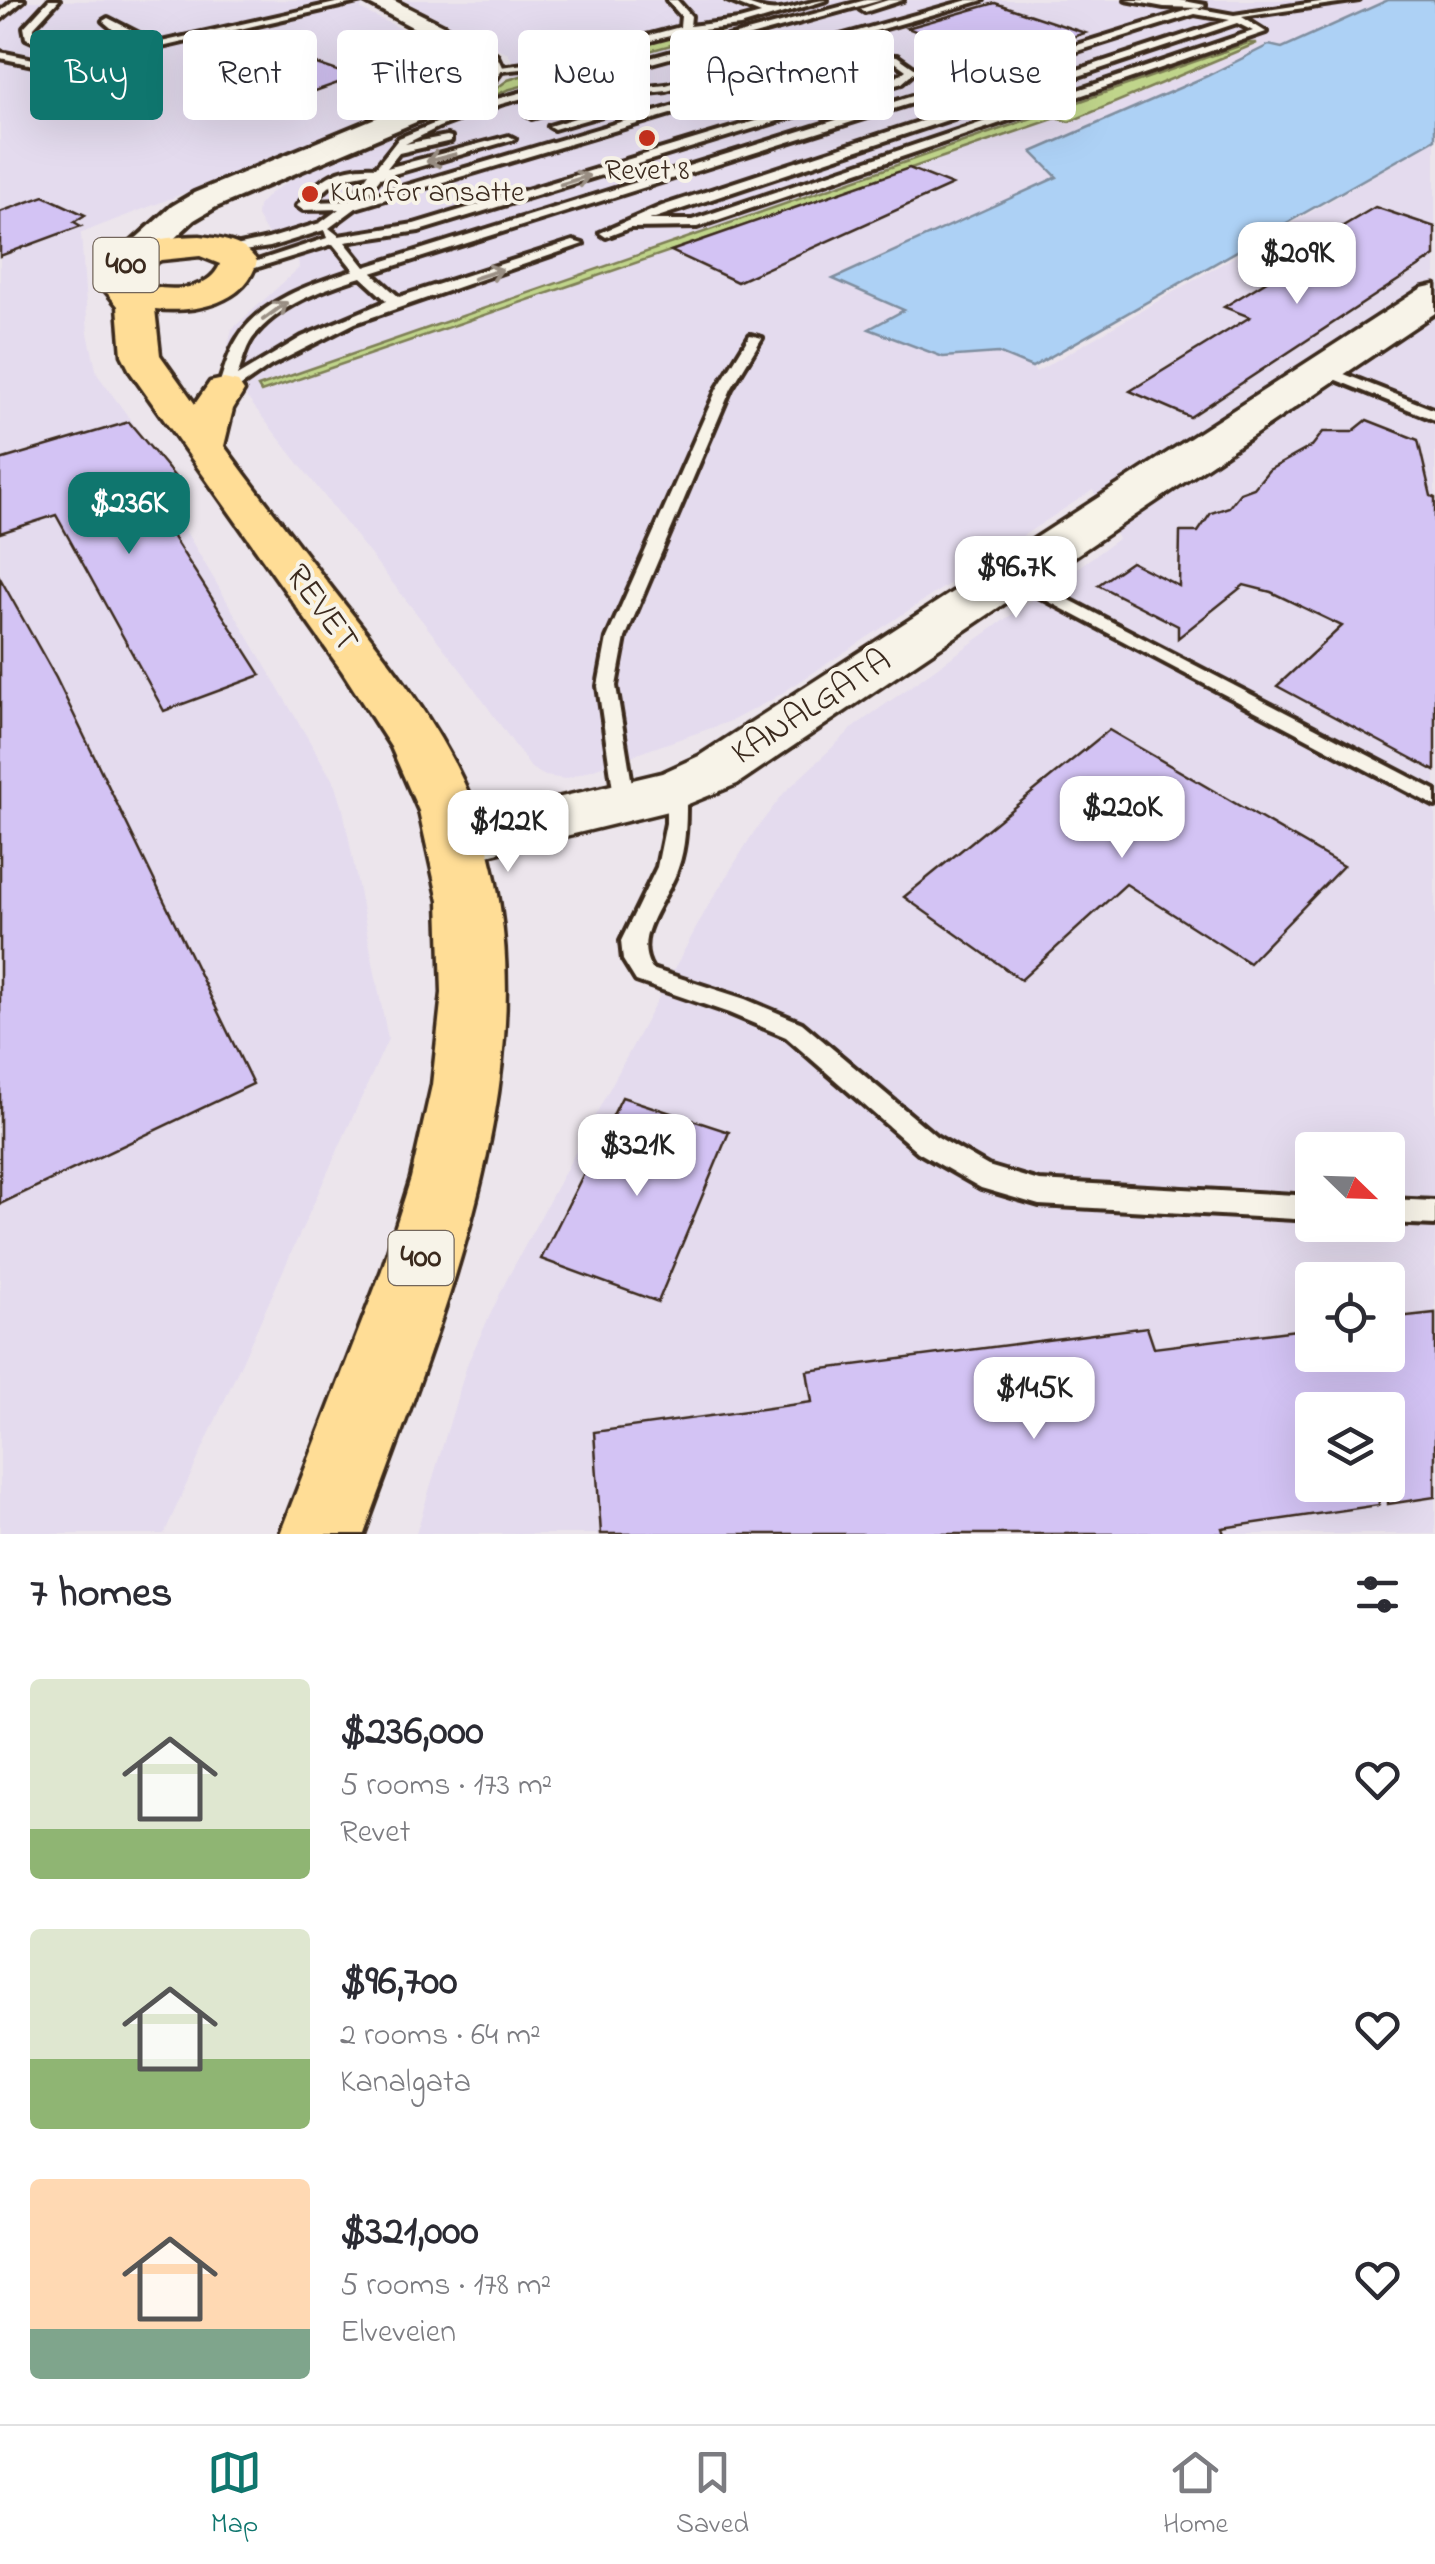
<!DOCTYPE html>
<meta charset="utf-8">
<style>
:root{--surface:#fff;--page:#f7f7f7;--text:#2b2b33;--muted:#7c7c81;--line:#e1e1e2;--accent:#0f766e}
body{margin:0;font-family:"Indie Flower",sans-serif;background:var(--page);color:var(--text);height:100vh;display:flex;flex-direction:column;font-size:38px;white-space:nowrap}
*{box-sizing:border-box;margin:0}
p{font-size:32px;color:var(--muted)}
.icon{flex:none;width:55px;height:55px;fill:none;stroke:currentColor;stroke-width:2;stroke-linecap:round;stroke-linejoin:round}
.map{position:relative;height:1534px;overflow:hidden}
.details{display:flex;flex-direction:column;background:var(--surface);flex:1}
.details>*{flex:none}
.banner{position:absolute;left:30px;top:30px;width:1375px;height:90px;display:flex;gap:20px}
.needle{width:65px;rotate:113deg}
.fabs{position:absolute;left:1295px;top:1132px;display:grid;gap:20px}
.fabs a{display:grid;place-items:center;width:110px;height:110px;border-radius:10px;background:var(--surface);box-shadow:0 10px 40px #0002;font-size:50px}
.price{position:absolute;translate:-50% -85px;padding:0 22px;border-radius:20px;background:#fff;color:#222;font-size:32px;line-height:65px;filter:drop-shadow(0 2px 5px #0008)}
.price::after{content:'';position:absolute;left:50%;top:60px;width:30px;height:22px;margin-left:-15px;background:inherit;clip-path:polygon(0 0,100% 0,50% 100%)}
.price.current{background:var(--accent);color:#fff}
ul{padding:0;list-style:none}
li{display:flex;align-items:center;gap:30px;height:250px;padding:0 30px}
li span{display:grid;place-items:center;flex:none;width:280px;height:200px;border-radius:10px;color:#555}
li>.icon{margin-inline-start:auto}
span .icon{width:120px;height:120px;fill:#fffc;stroke-width:1}
li b{font-size:42px}
h2{display:flex;justify-content:space-between;align-items:center;height:120px;padding:0 30px;font-size:42px}
.tag{padding:0 35px;border-radius:10px;background:var(--surface);box-shadow:0 10px 40px #0002;font-size:35px;line-height:90px}
.tag.current{background:var(--accent);color:#fff}
.tab-bar{display:flex;justify-content:space-around;align-items:center;height:140px;border-top:2px solid var(--line);background:var(--surface);font-size:28px;color:var(--muted)}
.tab-bar a{display:grid;justify-items:center;gap:5px}
.tab-bar .current{color:var(--accent)}
.map>svg:first-child{display:block}
</style>
<div class="map">
<svg width="1435" height="1534" viewBox="0 0 1435 1534">
<rect width="100%" height="100%" fill="#ece5ec"/>
<filter id="ink" filterUnits="userSpaceOnUse"><feTurbulence type="fractalNoise" baseFrequency=".01" numOctaves="2"/><feDisplacementMap in="SourceGraphic" scale="20" xChannelSelector="R" yChannelSelector="G"/><feConvolveMatrix kernelMatrix="1 2 1 2 8 2 1 2 1" color-interpolation-filters="sRGB"/></filter>
<g filter="url(#ink)">
<g fill="#e4dbee" fill-rule="evenodd">
<polygon points="356,0 362,4 361,10 461,56 466,66 463,76 438,96 81,233 88,333 97,374 188,498 175,513 336,786 343,809 388,1039 164,1534 0,1534 0,1"/>
<path d="M402,0h986l-106,48 -13,-3 -62,31 -174,75 25,26 -153,133 -35,19 128,24 34,14 4,5 399,-232v1394h-1019l52,-172 38,-81 202,-375 46,-74 30,-39 71,-67 263,-187 -25,-49 -320,209 -42,22 -166,58 -20,-3 -14,-8 -67,-94 -241,-307 9,-38 67,-61 -1,-10 -32,-26 -9,-16 1,-10 11,-12 26,-17 191,-81 28,-22 1,-10 -8,-11zM1312,1150h76v75h-76zM1312,1280h76v75h-76zM1312,1410h76v75h-76z"/>
</g>
<g fill="#c0d58b" stroke="#7e8054" stroke-width="2.5">
<polygon points="737,27 507,90 471,107 410,126 486,96 508,80 527,74 669,37"/>
<polygon points="1248,43 1257,43 1069,122 1056,118 261,392 258,387"/>
</g>
<polygon fill="#add1f5" stroke="#7f8e9f" stroke-width="2.5" points="1388,0 1435,0 1435,139 1032,367 998,353 943,357 869,329 904,310 833,279 1057,177 1032,152 1207,76 1269,45 1282,48"/>
<g fill="#d3c3f4" stroke="#3b2a1e" stroke-width="2.5">
<polygon points="995,3 1085,33 997,61 907,28"/>
<polygon points="305,60 355,77 250,114 200,95"/>
<polygon points="909,168 952,185 737,282 671,251"/>
<polygon points="44,196 85,215 74,222 81,226 0,256 0,212"/>
<polygon points="1375,207 1435,227 1435,256 1190,417 1130,391 1250,317 1224,307 1331,242 1321,239"/>
<polygon points="1367,420 1418,440 1431,496 1435,498 1435,771 1277,686 1342,626 1271,592 1244,585 1178,638 1178,626 1098,585 1131,562 1179,586 1180,532 1198,532 1211,513 1229,507 1240,493 1254,488 1269,470 1312,446 1323,432 1352,432"/>
<polygon points="129,422 175,477 141,487 261,675 164,711 56,515 0,533 0,460"/>
<polygon points="0,578 56,678 253,1084 0,1204"/>
<polygon points="1109,730 1343,866 1249,963 1126,884 1021,980 904,897"/>
<polygon points="622,1097 729,1132 658,1302 541,1259"/>
<polygon points="1435,1313 1435,1497 1388,1504 1388,1410 1312,1410 1312,1485 1377,1485 1379,1505 1222,1528 1224,1534 601,1534 594,1432 812,1402 807,1371 1147,1327 1154,1348 1312,1328 1312,1355 1388,1355 1388,1318"/>
</g>
<g fill="none" stroke-linecap="round" stroke-linejoin="round">
<g stroke="#3b2a1e" stroke-width="8">
<g id="service">
<polygon points="14,0 24,0 0,20 0,12"/>
<polygon points="49,0 59,0 34,27 34,35 52,43 99,49 99,53 50,49 26,38 24,27"/>
<polygon points="349,0 366,0 92,63 43,67 0,58 0,52 43,61 92,57 146,45 116,32 103,21 108,18 157,43"/>
<path d="M667,0h10l14,16 -1,10 49,-6 22,-6 -34,-14c16,0 27,8 41,10 18,3 40,-10 59,-10l-87,26 -55,6 -130,34 -65,6 -5,-3 70,-9 125,-33 1,-11z"/>
<path d="M866,0h16l-381,104 -62,23 -34,17 42,-8 4,1v4l-52,12 -12,15 122,-32 6,3 -135,39 -16,20 486,-144 47,2 20,14 -15,13 -483,148 -74,11 20,25 830,-259 39,7 99,-15h26l-117,17 24,15 -569,195 -67,1 -24,9 -6,-4 62,-27 568,-186 -35,-6 -823,259 27,24 174,-56 10,3 -228,79 -85,43 -39,27 -12,1 -2,-3c6,-17 11,-38 21,-53 23,-38 76,-55 116,-68l-21,-26 -94,29 -6,-4 94,-31 -3,-8 -54,17 -47,7 -6,-4 51,-11 52,-16 19,-14 -36,1 -6,-4c21,-28 44,-41 79,-39l23,-29 94,-38zM1237,23l16,8 -561,189h-43zM851,60l44,2 11,8 -12,9 -480,145 -75,12 -10,-8 27,-20zM369,173l-20,28 -37,1 26,-23zM361,277l26,24 -85,36 -65,39c5,-12 8,-27 15,-37 25,-34 71,-50 109,-62z"/>
<polygon points="888,0 903,0 865,12 860,9"/>
<polygon points="968,0 983,0 667,91 573,101 576,106 532,118 527,115 570,101 548,102 548,98 666,85"/>
<polygon points="1126,0 1179,0 1205,5 1200,8 1164,7"/>
<polygon points="640,98 645,101 644,103 554,129 549,126"/>
<polygon points="750,335 762,338 731,389 625,638 616,686 635,803 625,810 615,803 598,686 607,638 717,389"/>
<polygon points="1324,366 1435,410 1435,420 1319,373 1317,370"/>
<polygon points="1014,571 1435,790 1435,806 1008,580 1005,576 1008,572"/>
<path d="M676,782l10,7c0,26 1,54 -8,79 -10,32 -48,68 -26,101l93,30 57,24 134,113 52,30 51,15 273,15v24l-273,-15 -58,-17 -63,-36 -132,-115 -57,-24 -93,-32 -13,-21 -2,-19 36,-74 9,-44v-34z"/>
<polygon points="1388,1199 1435,1201 1435,1225 1388,1223"/>
</g>
</g>
<g stroke="#3b2a1e" stroke-width="8">
<polygon id="tertiary" points="362,0 393,0 482,45 496,54 503,69 491,86 463,102 216,207 194,220 136,274 112,274 107,267 112,260 172,206 194,193 443,90 476,68 464,55"/>
</g>
<g stroke="#3b2a1e" stroke-width="7">
<polygon id="secondary" points="1435,285 1435,313 737,784 676,809 455,863 435,857 426,842 435,827 662,773 699,756 1422,288"/>
</g>
<g stroke="#3b2a1e" stroke-width="7">
<path id="trunk" d="M200,236c22,3 43,5 57,25 -11,43 -63,52 -102,48l5,46 35,49 15,-22 14,-3 14,3 6,9 -11,18 -9,37c36,49 73,97 110,145 47,60 95,119 128,188 112,239 -16,527 -98,755h-84l102,-264 29,-92 21,-93 10,-92 -3,-92 -20,-90 -28,-64 -49,-76 -211,-298 -9,-18 -4,-49 -18,-22c10,-43 63,-47 100,-48zM200,256l20,8c-10,29 -61,30 -83,16l3,-9 21,-11z"/>
</g>
<use href="#service" fill="#f7f3e8" fill-rule="evenodd"/>
<use href="#tertiary" fill="#f7f3e8" fill-rule="evenodd"/>
<use href="#secondary" fill="#f7f3e8" fill-rule="evenodd"/>
<use href="#trunk" fill="#ffdd96" fill-rule="evenodd"/>
</g>
<defs><path id="oneway-shaft" d="M-6 0H5M1.5-3L5.5 0L1.5 3" fill="none" stroke-width="1.6" stroke-linecap="round" stroke-linejoin="round" transform="scale(2.5)"/></defs>
<g stroke="#998e83">
<use href="#oneway-shaft" transform="translate(441 158) rotate(165)"/>
<use href="#oneway-shaft" transform="translate(575 180) rotate(-17)"/>
<use href="#oneway-shaft" transform="translate(488 274) rotate(-18)"/>
<use href="#oneway-shaft" transform="translate(275 311) rotate(-36)"/>
</g>
</g>
<g fill="#c8321e" stroke="#f7f3e8" stroke-width="4">
<circle cx="647" cy="138" r="10"/>
<circle cx="310" cy="194" r="10"/>
</g>
<g text-anchor="middle" dominant-baseline="central" stroke-width="8" stroke-linejoin="round" paint-order="stroke">
<g font-size="30" fill="#3b2a1e" stroke="#f7f3e8">
<text x="647" y="172">Revet 8</text>
<text x="330" y="194" text-anchor="start">Kun for ansatte</text>
</g>
<g fill="#f7f3e8" stroke="#73665b" stroke-width="2.5">
<rect x="93.5" y="238" width="65" height="54" rx="8"/>
<rect x="388.5" y="1231" width="65" height="54" rx="8"/>
</g>
<g font-size="32" font-weight="bold" fill="#3b2a1e">
<text x="126" y="265">400</text>
<text x="421" y="1258">400</text>
</g>
<g font-size="35" fill="#3b2a1e" stroke="#f7f3e8">
<text transform="translate(321 609) rotate(54)">REVET</text>
<text transform="translate(812 708) rotate(-33)">KANALGATA</text>
</g>
</g>
</svg>
<div class="fabs">
<a><svg class="needle" viewBox="-14 -14 28 28"><path d="M0-13l5 13h-10z" fill="#e53935"/><path d="M0 13l5-13h-10z" fill="#7c7c81"/></svg></a>
<a><svg class="icon" aria-label="locate" viewBox="0 0 24 24"><circle cx="12" cy="12" r="6"/><path d="M12 2v4M12 18v4M2 12h4M18 12h4"/></svg></a>
<a><svg class="icon" aria-label="layers" viewBox="0 0 24 24"><path d="M12 4l9 5-9 5-9-5zM3 14l9 5 9-5"/></svg></a>
</div>
<b class="price" style="left:1297px;top:307px">$209K</b>
<b class="price current" style="left:129px;top:557px">$236K</b>
<b class="price" style="left:1016px;top:621px">$96.7K</b>
<b class="price" style="left:1122px;top:861px">$220K</b>
<b class="price" style="left:508px;top:875px">$122K</b>
<b class="price" style="left:637px;top:1199px">$321K</b>
<b class="price" style="left:1034px;top:1442px">$145K</b>
<div class="banner">
<a class="tag current">Buy</a>
<a class="tag">Rent</a>
<a class="tag">Filters</a>
<a class="tag">New</a>
<a class="tag">Apartment</a>
<a class="tag">House</a>
</div>
</div>
<section class="details">
<h2>7 homes<svg class="icon" aria-label="filters" viewBox="0 0 24 24"><path d="M4 7h16M4 17h16"/><circle cx="9" cy="7" r="2"/><circle cx="15" cy="17" r="2"/></svg></h2>
<ul>
<li><span style="background:linear-gradient(#dfe7d0 75%,#8fb573 0)"><svg class="icon" aria-label="home" viewBox="0 0 24 24"><path d="M3 11l9-7 9 7M6 9v11h12V9"/></svg></span><div><b>$236,000</b><p>5 rooms · 173 m²</p><p>Revet</p></div><svg class="icon" aria-label="heart" viewBox="0 0 24 24"><path d="M12 20l-8-8c-3-5 5-10 8-4 3-6 11-1 8 4z"/></svg></li>
<li><span style="background:linear-gradient(#dfe7d0 65%,#8fb573 0)"><svg class="icon" aria-label="home" viewBox="0 0 24 24"><path d="M3 11l9-7 9 7M6 9v11h12V9"/></svg></span><div><b>$96,700</b><p>2 rooms · 64 m²</p><p>Kanalgata</p></div><svg class="icon" aria-label="heart" viewBox="0 0 24 24"><path d="M12 20l-8-8c-3-5 5-10 8-4 3-6 11-1 8 4z"/></svg></li>
<li><span style="background:linear-gradient(#ffd9b3 75%,#7fa58c 0)"><svg class="icon" aria-label="home" viewBox="0 0 24 24"><path d="M3 11l9-7 9 7M6 9v11h12V9"/></svg></span><div><b>$321,000</b><p>5 rooms · 178 m²</p><p>Elveveien</p></div><svg class="icon" aria-label="heart" viewBox="0 0 24 24"><path d="M12 20l-8-8c-3-5 5-10 8-4 3-6 11-1 8 4z"/></svg></li>
</ul>
</section>
<nav class="tab-bar">
<a class="current"><svg class="icon" aria-label="map" viewBox="0 0 24 24"><path d="M3 6l6-2 6 2 6-2v14l-6 2-6-2-6 2zM9 4v14M15 6v14"/></svg>Map</a>
<a><svg class="icon" aria-label="saved" viewBox="0 0 24 24"><path d="M7 4h10v16l-5-4-5 4z"/></svg>Saved</a>
<a><svg class="icon" aria-label="home" viewBox="0 0 24 24"><path d="M3 11l9-7 9 7M6 9v11h12V9"/></svg>Home</a>
</nav>
